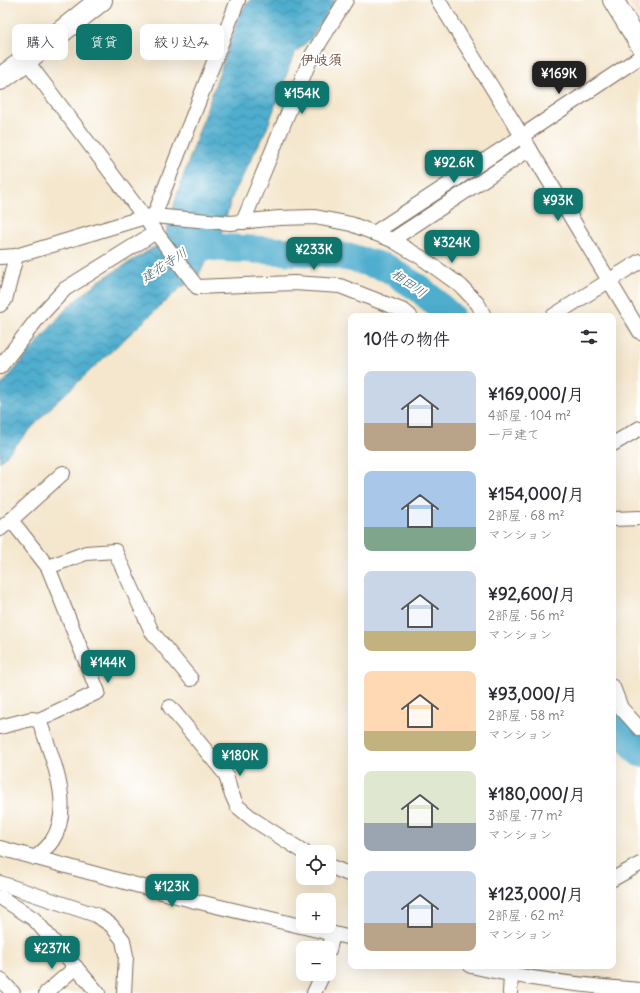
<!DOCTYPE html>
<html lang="ja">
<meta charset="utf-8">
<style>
:root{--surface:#fff;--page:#f7f7f7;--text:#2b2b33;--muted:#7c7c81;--accent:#0f766e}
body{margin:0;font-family:Delius,"Klee One",sans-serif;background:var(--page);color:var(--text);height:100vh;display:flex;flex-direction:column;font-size:15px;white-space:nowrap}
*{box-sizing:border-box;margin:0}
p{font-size:13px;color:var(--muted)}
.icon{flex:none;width:22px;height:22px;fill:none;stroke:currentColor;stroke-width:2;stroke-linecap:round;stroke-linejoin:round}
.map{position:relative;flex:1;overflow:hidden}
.drawer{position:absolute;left:348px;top:313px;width:268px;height:656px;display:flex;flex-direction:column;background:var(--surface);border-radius:8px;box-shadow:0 4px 16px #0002}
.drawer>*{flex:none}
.banner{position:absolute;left:12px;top:24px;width:276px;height:36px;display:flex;gap:8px}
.buttons{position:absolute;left:296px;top:845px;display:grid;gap:8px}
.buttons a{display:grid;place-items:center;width:40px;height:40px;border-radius:8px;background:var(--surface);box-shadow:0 4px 16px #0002;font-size:20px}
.price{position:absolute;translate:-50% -34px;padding:0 9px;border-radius:8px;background:var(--accent);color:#fff;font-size:13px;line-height:26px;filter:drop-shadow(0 1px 2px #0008)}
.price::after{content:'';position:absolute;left:50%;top:24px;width:12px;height:9px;margin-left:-6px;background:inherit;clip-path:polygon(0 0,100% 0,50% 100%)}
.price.on{background:#222;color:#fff}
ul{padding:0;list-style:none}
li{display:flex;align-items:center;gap:12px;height:100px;padding:0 16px}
li span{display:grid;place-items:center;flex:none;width:112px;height:80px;border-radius:8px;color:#555}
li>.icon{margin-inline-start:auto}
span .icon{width:48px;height:48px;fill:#fffc;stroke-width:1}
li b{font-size:17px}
h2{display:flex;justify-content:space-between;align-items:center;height:48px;padding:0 16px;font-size:17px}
.tag{padding:0 14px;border-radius:8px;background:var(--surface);box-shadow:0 4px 16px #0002;font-size:14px;line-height:36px}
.tag.on{background:var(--accent);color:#fff}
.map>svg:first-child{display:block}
</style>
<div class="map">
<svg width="640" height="993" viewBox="0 0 640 993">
<defs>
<pattern id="water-waves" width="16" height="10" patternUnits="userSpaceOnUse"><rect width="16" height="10" fill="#4fadce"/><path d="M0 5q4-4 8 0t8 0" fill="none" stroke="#438da7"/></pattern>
</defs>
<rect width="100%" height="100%" fill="#fff"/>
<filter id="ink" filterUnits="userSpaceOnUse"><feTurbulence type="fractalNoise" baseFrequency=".025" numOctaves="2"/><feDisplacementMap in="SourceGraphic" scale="8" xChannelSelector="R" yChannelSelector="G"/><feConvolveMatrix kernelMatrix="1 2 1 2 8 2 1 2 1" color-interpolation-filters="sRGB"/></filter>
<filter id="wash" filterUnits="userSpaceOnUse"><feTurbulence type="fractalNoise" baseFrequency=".012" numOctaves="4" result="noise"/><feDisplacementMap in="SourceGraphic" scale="16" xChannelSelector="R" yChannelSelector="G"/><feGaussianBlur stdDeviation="0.9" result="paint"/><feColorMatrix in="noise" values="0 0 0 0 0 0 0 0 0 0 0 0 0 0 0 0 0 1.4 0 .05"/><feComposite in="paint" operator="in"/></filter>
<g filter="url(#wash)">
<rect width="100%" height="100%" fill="#f4e7ce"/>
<polygon fill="#f4d3c0" points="628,0 640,0 640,19"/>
<polygon fill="url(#water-waves)" stroke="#456c76" points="250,0 335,0 311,38 294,54 267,128 232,197 222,231 197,278 180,288 54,404 0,462 0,387 66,309 99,281 156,246 165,237 178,192 240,13"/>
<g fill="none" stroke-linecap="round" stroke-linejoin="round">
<g stroke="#4fadce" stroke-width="28">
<polyline points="195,245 225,248 321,253 352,258 387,268 420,289 450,316"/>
<polyline points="613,717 618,727 640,753"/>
</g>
</g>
</g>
<g filter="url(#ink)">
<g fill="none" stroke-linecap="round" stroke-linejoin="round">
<g stroke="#7c6c5c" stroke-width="16">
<g id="street">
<polyline points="640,57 522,136 640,332"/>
<polyline points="26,60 197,287 294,283 340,286 404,311 410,316"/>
<polyline points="154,216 238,0"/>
<polyline points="243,222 312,55 346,0"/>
<polyline points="374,233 522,136 438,0"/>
<polyline points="392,240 530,149"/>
<polyline points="0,257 16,256 145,217 154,216 230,223 279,218 315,217 351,224 392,240 422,258 461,286 478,304 484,316"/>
<polyline points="0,305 5,300 16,256"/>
<polyline points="553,316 640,261"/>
<polyline points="0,367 38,318 65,289 156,232"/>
<polyline points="613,444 640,428"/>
<polyline points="613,519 640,518"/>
<polyline points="11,520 63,473"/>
<path d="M0,529l11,-9 37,47 50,125 -59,28c12,35 36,86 13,121 -4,6 -11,12 -17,17"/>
<polyline points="48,567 86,553 115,551 152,632 191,679"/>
<polyline points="613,687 621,708 640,729"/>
<polyline points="170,707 226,775 230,790 237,806 254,820 304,852"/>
<polyline points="0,727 31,719 39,720"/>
<polyline points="0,848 195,901 351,938"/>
<polyline points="329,866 351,875"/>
<polyline points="613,879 640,864"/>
<polyline points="0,883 96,915 111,925 123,940 126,956 124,993"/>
<polyline points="0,897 34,919 98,993"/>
<polyline points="329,950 333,934"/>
<path d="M471,966c56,13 112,20 169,24"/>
<polyline points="0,979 13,993"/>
<polyline points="46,993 76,967"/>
<polyline points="314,993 323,974"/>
<polyline points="510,993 511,975"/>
</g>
</g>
<g stroke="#7c6c5c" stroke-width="22">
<polyline id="secondary" points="613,0 640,44"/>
</g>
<g stroke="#7c6c5c" stroke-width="24">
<polyline id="highway" points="0,79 26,60 101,0"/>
</g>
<use href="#street" stroke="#fff" stroke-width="14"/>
<use href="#secondary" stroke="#fff" stroke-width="20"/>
<use href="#highway" stroke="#fff" stroke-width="22"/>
</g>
</g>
<g text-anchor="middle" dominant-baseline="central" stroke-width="4" stroke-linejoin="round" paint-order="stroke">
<g font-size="13" font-style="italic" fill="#435e64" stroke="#fff">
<text transform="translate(164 265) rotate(-33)">建花寺川</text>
<text transform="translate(409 283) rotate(35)">相田川</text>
</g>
<g font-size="14" font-weight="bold" fill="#6f5344" stroke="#fff">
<text x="321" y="60">伊岐須</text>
</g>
</g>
</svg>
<div class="buttons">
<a><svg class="icon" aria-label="locate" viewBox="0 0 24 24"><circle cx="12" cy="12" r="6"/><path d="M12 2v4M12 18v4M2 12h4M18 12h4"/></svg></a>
<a>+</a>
<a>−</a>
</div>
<b class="price on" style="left:559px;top:95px">¥169K</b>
<b class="price" style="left:302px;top:115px">¥154K</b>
<b class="price" style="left:454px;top:184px">¥92.6K</b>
<b class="price" style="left:558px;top:222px">¥93K</b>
<b class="price" style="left:452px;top:264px">¥324K</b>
<b class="price" style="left:314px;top:271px">¥233K</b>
<b class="price" style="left:108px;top:684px">¥144K</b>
<b class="price" style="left:240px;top:777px">¥180K</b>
<b class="price" style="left:172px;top:908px">¥123K</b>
<b class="price" style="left:52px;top:970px">¥237K</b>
<div class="banner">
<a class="tag">購入</a>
<a class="tag on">賃貸</a>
<a class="tag">絞り込み</a>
</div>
<section class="drawer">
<h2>10件の物件<svg class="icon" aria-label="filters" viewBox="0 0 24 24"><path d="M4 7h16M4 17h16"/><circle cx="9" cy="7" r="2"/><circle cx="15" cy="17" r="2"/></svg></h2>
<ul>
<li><span style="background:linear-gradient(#c9d6e8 65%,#b9a48a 0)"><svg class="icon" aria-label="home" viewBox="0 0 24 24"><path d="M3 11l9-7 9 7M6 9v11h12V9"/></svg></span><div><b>¥169,000/月</b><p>4部屋 · 104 m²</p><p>一戸建て</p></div></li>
<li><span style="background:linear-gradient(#a9c7e8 70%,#7fa58c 0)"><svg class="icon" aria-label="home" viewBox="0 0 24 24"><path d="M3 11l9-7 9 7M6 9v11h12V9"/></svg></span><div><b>¥154,000/月</b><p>2部屋 · 68 m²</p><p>マンション</p></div></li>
<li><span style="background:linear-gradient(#c9d6e8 75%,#c2b280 0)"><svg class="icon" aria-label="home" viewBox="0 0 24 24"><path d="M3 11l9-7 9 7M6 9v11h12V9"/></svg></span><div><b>¥92,600/月</b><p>2部屋 · 56 m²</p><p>マンション</p></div></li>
<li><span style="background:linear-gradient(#ffd9b3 75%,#c2b280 0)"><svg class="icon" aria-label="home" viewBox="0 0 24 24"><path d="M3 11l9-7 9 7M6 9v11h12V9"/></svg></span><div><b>¥93,000/月</b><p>2部屋 · 58 m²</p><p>マンション</p></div></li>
<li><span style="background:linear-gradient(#dfe7d0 65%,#9aa5b1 0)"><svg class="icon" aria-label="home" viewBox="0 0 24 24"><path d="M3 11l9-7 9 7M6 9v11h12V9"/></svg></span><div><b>¥180,000/月</b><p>3部屋 · 77 m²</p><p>マンション</p></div></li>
<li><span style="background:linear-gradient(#c9d6e8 65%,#b9a48a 0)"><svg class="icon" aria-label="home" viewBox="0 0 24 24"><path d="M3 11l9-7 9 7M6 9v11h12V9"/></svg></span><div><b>¥123,000/月</b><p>2部屋 · 62 m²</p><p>マンション</p></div></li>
</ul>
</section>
</div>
